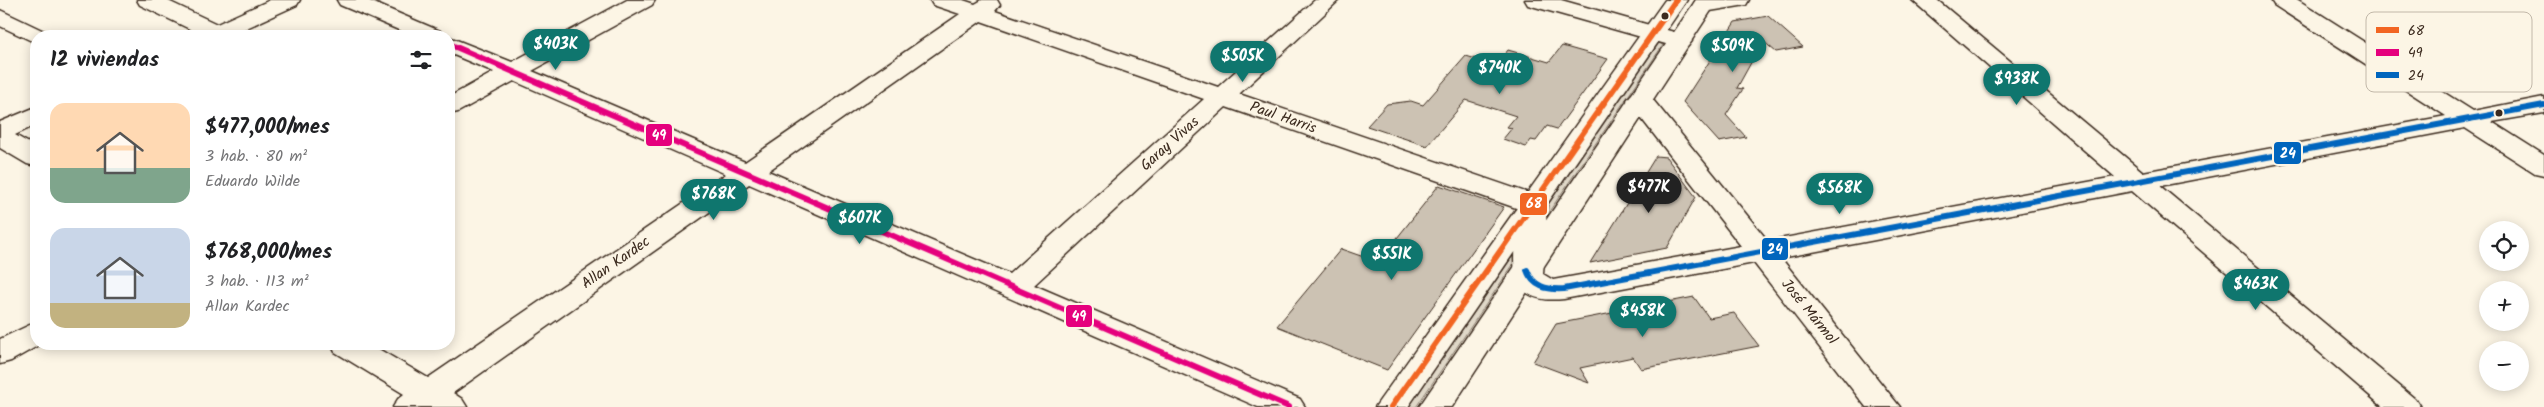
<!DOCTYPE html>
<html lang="es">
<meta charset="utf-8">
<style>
:root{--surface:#fff;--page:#f6f6f6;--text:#202124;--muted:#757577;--accent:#0f766e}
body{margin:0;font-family:Kalam,sans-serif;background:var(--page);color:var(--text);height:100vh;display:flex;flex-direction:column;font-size:19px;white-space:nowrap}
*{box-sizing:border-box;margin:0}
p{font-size:16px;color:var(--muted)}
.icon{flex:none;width:28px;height:28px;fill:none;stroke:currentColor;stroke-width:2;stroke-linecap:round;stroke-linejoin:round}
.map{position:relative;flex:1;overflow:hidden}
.side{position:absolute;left:30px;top:30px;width:425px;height:320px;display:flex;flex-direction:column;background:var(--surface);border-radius:20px;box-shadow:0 2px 12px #0003}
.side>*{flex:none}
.tools{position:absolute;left:2479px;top:221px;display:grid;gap:10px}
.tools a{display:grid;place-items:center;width:50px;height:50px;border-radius:50%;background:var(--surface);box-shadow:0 2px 12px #0003;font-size:25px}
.price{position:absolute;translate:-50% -42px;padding:0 11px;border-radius:18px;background:var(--accent);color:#fff;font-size:16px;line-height:32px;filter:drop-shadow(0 1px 2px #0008)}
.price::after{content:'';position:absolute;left:50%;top:30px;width:15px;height:11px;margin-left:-8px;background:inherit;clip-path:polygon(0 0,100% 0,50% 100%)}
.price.selected{background:#222;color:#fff}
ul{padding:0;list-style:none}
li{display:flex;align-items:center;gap:15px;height:125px;padding:0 20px}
li span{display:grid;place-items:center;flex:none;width:140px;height:100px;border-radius:15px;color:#555}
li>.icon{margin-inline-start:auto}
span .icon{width:60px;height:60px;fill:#fffc;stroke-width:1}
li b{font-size:21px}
h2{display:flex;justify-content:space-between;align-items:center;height:60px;padding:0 20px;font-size:21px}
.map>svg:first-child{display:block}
</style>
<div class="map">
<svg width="2544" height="407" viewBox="0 0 2544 407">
<rect width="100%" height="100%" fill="#fcf5e5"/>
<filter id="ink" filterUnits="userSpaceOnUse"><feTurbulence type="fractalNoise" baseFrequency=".02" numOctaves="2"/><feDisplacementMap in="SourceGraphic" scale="10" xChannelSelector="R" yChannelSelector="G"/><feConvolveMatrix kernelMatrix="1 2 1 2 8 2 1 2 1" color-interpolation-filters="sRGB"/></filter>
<g filter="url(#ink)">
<g fill="#e0d8c8" stroke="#8e8173">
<polygon points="1659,43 1663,45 1546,216 1541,215"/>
<polygon points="1515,253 1519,256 1416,407 1409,407"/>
</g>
<g fill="#ccc2b3" stroke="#3b2a1e">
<polygon points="1768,16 1803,47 1776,52 1763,41 1737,88 1743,89 1726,115 1746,137 1719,142 1683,102 1735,22"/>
<polygon points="1562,46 1608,59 1557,129 1547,126 1536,141 1531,140 1526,147 1503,139 1512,128 1507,127 1516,116 1466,100 1427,146 1367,126 1387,104 1411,101 1423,105 1466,56 1496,65 1508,50 1549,62"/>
<polygon points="1656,156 1666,157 1696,197 1667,248 1590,263"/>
<polygon points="1439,185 1504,207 1387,370 1277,326 1341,249 1378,262"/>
<polygon points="1694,297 1709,318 1734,313 1759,346 1641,369 1633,357 1580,368 1589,383 1533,362 1556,324"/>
</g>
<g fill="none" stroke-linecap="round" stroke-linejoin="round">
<g stroke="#3b2a1e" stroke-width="3">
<g id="minor">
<polygon points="137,0 166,0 217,24 270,0 300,0 297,5 229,36 198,36 200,34 140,5"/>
<polygon points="337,0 367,0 440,31 444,36 413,36 340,5"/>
<path d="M627,0h28l-3,5 -120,66 213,91 215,-148 -27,-9 -3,-5h33l12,4 7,-4h15l3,5 -5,6 223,76 97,-87h24l-100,94 304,104 4,6 -4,70 10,6 188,-34 -114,-146 4,-5 9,-3 9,3 119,146 347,-64 -203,-177h25l206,172 303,-56 -172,-111 -3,-5h27l175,111 71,-14v16l-52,9 52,33v20l-9,-2 -70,-45 -305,58 255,213 5,8h-37l-251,-216 -351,67 119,149h-34l-112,-144 -190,36c-66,7 -49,-48 -45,-90l-293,-102 -192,178 266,114 5,8h-47l-509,-223 -296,209 9,6 5,8h-74l5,-8 6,-5 -69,-42 -4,-8h39l58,34 298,-204 -212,-93 -56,31 -9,2v-17l45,-25 -45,-19v-16l63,25zM981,21l223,78 -195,175 -241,-103z"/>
<polygon points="1525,0 1561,0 1688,36 1692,41 1688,46 1680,48 1528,5"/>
<polygon points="1696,0 1749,0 1746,5 1704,12 1696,10 1693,5"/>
<polygon points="0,10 44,31 48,36 36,36 36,43 0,26"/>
<polygon points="36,107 36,125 15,135 36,147 36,166 27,164 0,148 0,122"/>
<polygon points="36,322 36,344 41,344 11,361 0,364 0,339"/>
</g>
</g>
<g stroke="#3b2a1e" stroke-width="3">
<g id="primary">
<polygon points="1665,0 1687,0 1408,407 1375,407"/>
<polygon points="1696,0 1718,0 1452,407 1419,407"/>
</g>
</g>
<use href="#minor" fill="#fcf5e5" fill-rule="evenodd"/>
<use href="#primary" fill="#fcf5e5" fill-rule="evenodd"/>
<g stroke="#fcf5e5" stroke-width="10">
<polyline id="bus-1" points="1391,407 1676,0"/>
</g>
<g stroke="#fcf5e5" stroke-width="10">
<polyline id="bus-2" points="449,44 1289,407"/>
</g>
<g stroke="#fcf5e5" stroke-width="10">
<path id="bus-3" d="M1527,270c6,17 20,20 37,19l980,-184"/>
</g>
<use href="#bus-1" stroke="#f26522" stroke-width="6"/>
<use href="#bus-2" stroke="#e5007d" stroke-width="6"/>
<use href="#bus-3" stroke="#0065bd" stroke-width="6"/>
</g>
</g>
<g fill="#3b2a1e" stroke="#fcf5e5" stroke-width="2">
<circle cx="1665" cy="16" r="4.5"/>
<circle cx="2499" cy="113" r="4.5"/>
</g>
<g text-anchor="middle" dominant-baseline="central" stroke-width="4" stroke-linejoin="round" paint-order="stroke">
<g font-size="15" fill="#3b2a1e" stroke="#fcf5e5">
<text transform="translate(1283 118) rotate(19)">Paul Harris</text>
<text transform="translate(1170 144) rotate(-42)">Garay Vivas</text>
<text transform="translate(616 263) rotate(-35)">Allan Kardec</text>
<text transform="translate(1809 312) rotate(51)">José Mármol</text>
</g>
</g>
<rect x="2366" y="12" width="166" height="80" rx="8" fill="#fcf5e5" stroke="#c2b8a9" stroke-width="1"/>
<rect x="2376" y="27" width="23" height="6" fill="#f26522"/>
<rect x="2376" y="49" width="23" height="7" fill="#e5007d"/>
<rect x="2376" y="72" width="23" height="6" fill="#0065bd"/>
<g font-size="14" fill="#3b2a1e">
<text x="2408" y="35">68</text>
<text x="2408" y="57">49</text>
<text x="2408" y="80">24</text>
</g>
<g stroke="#fcf5e5" stroke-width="2">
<rect x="645" y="123" width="28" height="24" rx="5" fill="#e5007d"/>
<rect x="2273" y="141" width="29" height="24" rx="5" fill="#0065bd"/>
<rect x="1519" y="192" width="29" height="24" rx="5" fill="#f26522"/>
<rect x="1761" y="237" width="28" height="24" rx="5" fill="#0065bd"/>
<rect x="1065" y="304" width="28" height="24" rx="5" fill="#e5007d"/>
</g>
<g font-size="14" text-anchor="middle" font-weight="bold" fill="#fff">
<text x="659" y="140">49</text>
<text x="2288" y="158">24</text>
<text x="1534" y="208">68</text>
<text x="1775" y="254">24</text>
<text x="1079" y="321">49</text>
</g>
</svg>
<div class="tools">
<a><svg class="icon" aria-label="locate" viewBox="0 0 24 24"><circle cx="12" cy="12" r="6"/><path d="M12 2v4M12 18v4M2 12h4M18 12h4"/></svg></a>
<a>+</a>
<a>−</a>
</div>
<b class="price" style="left:556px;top:71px">$403K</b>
<b class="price" style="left:1733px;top:73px">$509K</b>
<b class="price" style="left:1243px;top:83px">$505K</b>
<b class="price" style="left:1500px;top:95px">$740K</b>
<b class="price" style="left:2017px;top:106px">$938K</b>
<b class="price selected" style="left:1649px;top:214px">$477K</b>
<b class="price" style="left:1840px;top:215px">$568K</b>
<b class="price" style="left:714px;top:221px">$768K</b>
<b class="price" style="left:860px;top:245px">$607K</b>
<b class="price" style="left:1392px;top:281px">$551K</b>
<b class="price" style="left:2256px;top:311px">$463K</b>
<b class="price" style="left:1643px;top:338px">$458K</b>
<section class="side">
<h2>12 viviendas<svg class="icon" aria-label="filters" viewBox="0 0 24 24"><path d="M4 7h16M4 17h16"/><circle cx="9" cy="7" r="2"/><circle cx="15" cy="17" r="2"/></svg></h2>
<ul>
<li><span style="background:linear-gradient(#ffd9b3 65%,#7fa58c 0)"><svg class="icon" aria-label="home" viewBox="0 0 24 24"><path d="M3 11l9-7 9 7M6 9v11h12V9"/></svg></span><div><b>$477,000/mes</b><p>3 hab. · 80 m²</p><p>Eduardo Wilde</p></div></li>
<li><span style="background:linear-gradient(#c9d6e8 75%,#c2b280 0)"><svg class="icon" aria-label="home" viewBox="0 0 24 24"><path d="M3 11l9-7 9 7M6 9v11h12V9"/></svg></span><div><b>$768,000/mes</b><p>3 hab. · 113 m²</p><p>Allan Kardec</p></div></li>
</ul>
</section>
</div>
